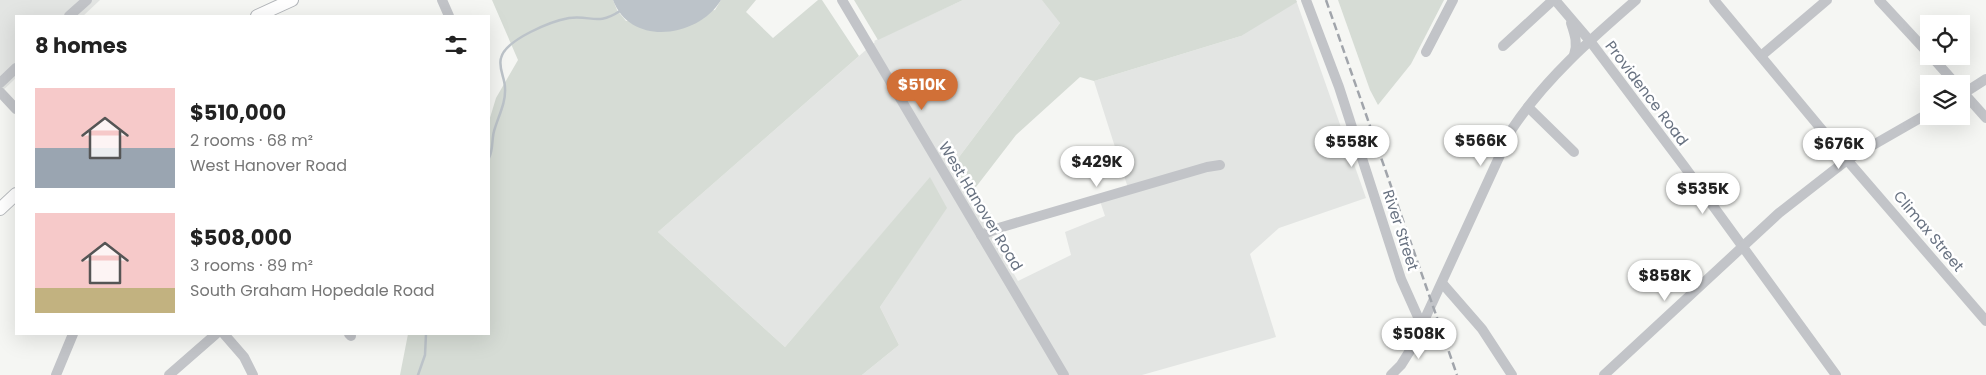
<!DOCTYPE html>
<meta charset="utf-8">
<style>
:root{--surface:#fff;--page:#f2f2f2;--text:#222;--muted:#767676;--accent:#d17037}
body{margin:0;font-family:Poppins,sans-serif;background:var(--page);color:var(--text);height:100vh;display:flex;flex-direction:column;font-size:19px;white-space:nowrap}
*{box-sizing:border-box;margin:0}
p{font-size:16px;color:var(--muted)}
.icon{flex:none;width:28px;height:28px;fill:none;stroke:currentColor;stroke-width:2;stroke-linecap:round;stroke-linejoin:round}
.map{position:relative;flex:1;overflow:hidden}
.drawer{position:absolute;left:15px;top:15px;width:475px;height:320px;display:flex;flex-direction:column;background:var(--surface);border-radius:0px;box-shadow:0 5px 20px #0002}
.drawer>*{flex:none}
.buttons{position:absolute;left:1920px;top:15px;display:grid;gap:10px}
.buttons a{display:grid;place-items:center;width:50px;height:50px;border-radius:0px;background:var(--surface);box-shadow:0 5px 20px #0002;font-size:25px}
.price{position:absolute;translate:-50% -42px;padding:0 11px;border-radius:18px;background:#fff;color:#222;font-size:16px;line-height:32px;filter:drop-shadow(0 1px 2px #0008)}
.price::after{content:'';position:absolute;left:50%;top:30px;width:15px;height:11px;margin-left:-8px;background:inherit;clip-path:polygon(0 0,100% 0,50% 100%)}
.price.selected{background:var(--accent);color:#fff}
ul{padding:0;list-style:none}
li{display:flex;align-items:center;gap:15px;height:125px;padding:0 20px}
li span{display:grid;place-items:center;flex:none;width:140px;height:100px;border-radius:0px;color:#555}
li>.icon{margin-inline-start:auto}
span .icon{width:60px;height:60px;fill:#fffc;stroke-width:1}
li b{font-size:21px}
h2{display:flex;justify-content:space-between;align-items:center;height:60px;padding:0 20px;font-size:21px}
.map>svg:first-child{display:block}
</style>
<div class="map">
<svg width="1986" height="375" viewBox="0 0 1986 375">
<rect width="100%" height="100%" fill="#f5f6f3"/>
<g fill="#e3e5e3">
<polygon points="0,0 100,0 83,16 16,16 16,78 0,93"/>
<polygon points="963,0 1049,0 1060,23 950,169 969,196 1018,281 1071,255 1065,232 1105,216 1100,201 1128,188 1094,81 1241,36 1216,0 1296,0 1366,198 1279,228 1250,254 1276,337 1142,375 862,375 899,345 880,307 946,208 930,178 785,347 658,232 875,42 874,41"/>
</g>
<g fill="#d6dcd5">
<polygon points="492,0 613,0 617,10 626,21 715,10 721,0 756,0 746,12 773,38 818,0 822,0 859,56 658,232 785,347 930,177 947,208 880,307 899,345 862,375 400,375 408,334 489,334 489,121 496,98 518,60"/>
<polygon points="854,0 963,0 878,40"/>
<polygon points="1042,0 1296,0 1297,2 1241,36 1094,81 1080,77 1016,135 969,196 950,169 1060,23"/>
<polygon points="1338,0 1444,0 1411,64 1378,105 1370,90"/>
</g>
<path fill="#bcc3c9" d="M613,0h108c-22,37 -90,48 -108,0z"/>
<g fill="none" stroke-linecap="round" stroke-linejoin="round">
<g stroke="#bcc3c9" stroke-width="2.5">
<path d="M489,158c5,-10 2,-20 6,-30 4,-13 11,-26 10,-40 0,-10 -7,-20 -4,-30 5,-19 51,-37 68,-40 23,-3 28,8 51,-7"/>
<polyline points="418,375 425,355 426,334"/>
</g>
<g stroke="#b3b6ba" stroke-width="14">
<g id="major">
<polyline points="257,16 292,0"/>
<polyline points="0,209 16,194"/>
</g>
</g>
<g stroke="#c2c4c8" stroke-width="10">
<polyline points="442,0 449,16"/>
<polyline points="842,0 1064,375"/>
<polyline points="1306,0 1339,87 1401,279 1422,326"/>
<polyline points="1555,0 1590,41 1684,166 1836,375"/>
<polyline points="1714,0 1847,160 1986,321"/>
<polyline points="1879,0 1929,54"/>
<polyline points="69,16 87,0"/>
<path d="M1571,23c4,12 7,21 3,32"/>
<polyline points="1503,46 1553,0"/>
<polyline points="1426,52 1453,0"/>
<polyline points="1761,56 1827,0"/>
<polyline points="1931,56 1956,84"/>
<polyline points="0,83 16,68"/>
<polyline points="1961,90 1986,118"/>
<polyline points="0,92 16,109"/>
<polyline points="1961,95 1986,79"/>
<polyline points="1528,107 1574,152"/>
<polyline points="981,235 1002,227 1207,167 1220,165"/>
<polyline points="1442,283 1482,329 1512,375"/>
<polyline points="224,334 244,357 253,375"/>
<polyline points="349,334 351,336"/>
<polyline points="56,375 73,334"/>
<polyline points="169,375 216,334"/>
<path d="M1391,375l10,-10 10,-16 101,-220c33,-50 79,-90 124,-129"/>
<polyline points="1604,375 1779,213 1847,160 1929,113"/>
</g>
<use href="#major" stroke="#fff" stroke-width="12"/>
<polyline stroke="#a1a5ab" stroke-width="2.5" stroke-dasharray="8 4" stroke-linecap="butt" points="1326,0 1457,375"/>
</g>
<g text-anchor="middle" dominant-baseline="central" stroke-width="5" stroke-linejoin="round" paint-order="stroke">
<g font-size="15" fill="#687281" stroke="#fff">
<text transform="translate(1647 93) rotate(53)">Providence Road</text>
<text transform="translate(981 206) rotate(59)">West Hanover Road</text>
<text transform="translate(1401 230) rotate(72)">River Street</text>
<text transform="translate(1929 231) rotate(50)">Climax Street</text>
</g>
</g>
</svg>
<div class="buttons">
<a><svg class="icon" aria-label="locate" viewBox="0 0 24 24"><circle cx="12" cy="12" r="6"/><path d="M12 2v4M12 18v4M2 12h4M18 12h4"/></svg></a>
<a><svg class="icon" aria-label="layers" viewBox="0 0 24 24"><path d="M12 4l9 5-9 5-9-5zM3 14l9 5 9-5"/></svg></a>
</div>
<b class="price selected" style="left:922px;top:111px">$510K</b>
<b class="price" style="left:1481px;top:167px">$566K</b>
<b class="price" style="left:1352px;top:168px">$558K</b>
<b class="price" style="left:1839px;top:170px">$676K</b>
<b class="price" style="left:1097px;top:188px">$429K</b>
<b class="price" style="left:1703px;top:215px">$535K</b>
<b class="price" style="left:1665px;top:302px">$858K</b>
<b class="price" style="left:1419px;top:360px">$508K</b>
<section class="drawer">
<h2>8 homes<svg class="icon" aria-label="filters" viewBox="0 0 24 24"><path d="M4 7h16M4 17h16"/><circle cx="9" cy="7" r="2"/><circle cx="15" cy="17" r="2"/></svg></h2>
<ul>
<li><span style="background:linear-gradient(#f6c9c9 60%,#9aa5b1 0)"><svg class="icon" aria-label="home" viewBox="0 0 24 24"><path d="M3 11l9-7 9 7M6 9v11h12V9"/></svg></span><div><b>$510,000</b><p>2 rooms · 68 m²</p><p>West Hanover Road</p></div></li>
<li><span style="background:linear-gradient(#f6c9c9 75%,#c2b280 0)"><svg class="icon" aria-label="home" viewBox="0 0 24 24"><path d="M3 11l9-7 9 7M6 9v11h12V9"/></svg></span><div><b>$508,000</b><p>3 rooms · 89 m²</p><p>South Graham Hopedale Road</p></div></li>
</ul>
</section>
</div>
